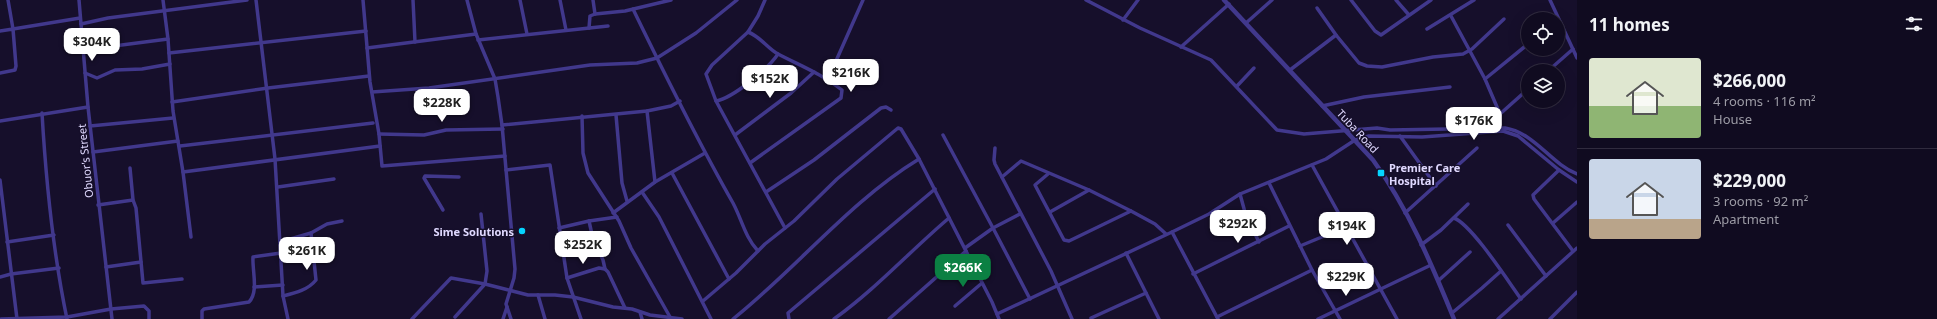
<!DOCTYPE html>
<meta charset="utf-8">
<style>
:root{--surface:#100b20;--page:#1e192d;--text:#f1f3f6;--muted:#9c9ba5;--line:#302b3e;--accent:#0b8043}
body{margin:0;font-family:"Noto Sans",sans-serif;background:var(--page);color:var(--text);height:100vh;display:flex;flex-direction:column;font-size:15px;white-space:nowrap}
*{box-sizing:border-box;margin:0}
p{font-size:13px;color:var(--muted)}
.icon{flex:none;width:22px;height:22px;fill:none;stroke:currentColor;stroke-width:2;stroke-linecap:round;stroke-linejoin:round}
.map{position:relative;flex:1;overflow:hidden}
.sheet{display:flex;flex-direction:column;background:var(--surface);width:360px}
.sheet>*{flex:none}
.buttons{position:absolute;left:1521px;top:12px;display:grid;gap:8px}
.buttons a{display:grid;place-items:center;width:44px;height:44px;border-radius:50%;background:var(--surface);box-shadow:0 4px 16px #0002,0 0 0 1px var(--line);font-size:20px}
.price{position:absolute;translate:-50% -34px;padding:0 9px;border-radius:8px;background:#fff;color:#222;font-size:13px;line-height:26px;filter:drop-shadow(0 1px 2px #0008)}
.price::after{content:'';position:absolute;left:50%;top:24px;width:12px;height:9px;margin-left:-6px;background:inherit;clip-path:polygon(0 0,100% 0,50% 100%)}
.price.on{background:var(--accent);color:#fff}
ul{padding:0;list-style:none}
li{display:flex;align-items:center;gap:12px;height:100px;padding:0 12px}
li+li{border-top:1px solid var(--line)}
li span{display:grid;place-items:center;flex:none;width:112px;height:80px;border-radius:4px;color:#555}
li>.icon{margin-inline-start:auto}
span .icon{width:48px;height:48px;fill:#fffc;stroke-width:1}
li b{font-size:17px}
h2{display:flex;justify-content:space-between;align-items:center;height:48px;padding:0 12px;font-size:17px}
main{display:flex;flex:1;min-height:0}
.map>svg:first-child{display:block}
</style>
<main>
<div class="map">
<svg width="1577" height="319" viewBox="0 0 1577 319">
<rect width="100%" height="100%" fill="#160f2b"/>
<g fill="none" stroke-linecap="round" stroke-linejoin="round">
<g stroke="#41388c" stroke-width="3.5">
<polyline points="8,0 13,29 80,18"/>
<polyline points="79,0 88,107 112,319"/>
<polyline points="163,0 168,39 173,111 183,172 191,237"/>
<polyline points="256,0 275,159 283,296 288,319"/>
<polyline points="363,0 370,82 379,134 382,166 505,156"/>
<polyline points="413,0 415,42"/>
<polyline points="467,0 476,34 495,79 498,97 502,125 515,269 514,278 506,304 511,319"/>
<polyline points="520,0 527,34"/>
<polyline points="560,0 566,30"/>
<polyline points="593,0 595,14"/>
<polyline points="765,0 758,16 748,32 712,65 706,74 716,101 785,228"/>
<path d="M1086,0l54,28 71,32 66,70 27,4 73,-6 13,2 115,-2c30,5 45,35 72,46"/>
<polyline points="1351,0 1375,31 1381,35 1431,0"/>
<polyline points="1396,0 1409,15"/>
<polyline points="1550,0 1577,58"/>
<polyline points="1317,8 1336,35"/>
<path d="M633,9c32,66 64,131 100,194 9,17 12,34 25,48"/>
<polyline points="1451,16 1485,79 1500,114"/>
<polyline points="1123,20 1138,0"/>
<polyline points="1246,23 1272,0"/>
<polyline points="81,24 108,18 247,0"/>
<polyline points="589,28 590,16 595,14 625,11 671,0"/>
<polyline points="1427,29 1474,0"/>
<polyline points="0,31 13,29 16,66 15,70 0,73"/>
<path d="M748,32c13,5 19,16 30,22 23,12 44,20 64,36l-1,8 -91,65"/>
<polyline points="478,40 608,26"/>
<polyline points="1181,47 1229,4"/>
<polyline points="367,48 476,34"/>
<polyline points="83,50 168,39"/>
<polyline points="169,53 366,31"/>
<polyline points="1290,70 1336,35 1359,63 1367,66 1382,67 1433,57 1463,54 1472,49 1504,19"/>
<polyline points="1548,71 1573,49"/>
<polyline points="85,73 97,78 115,70 142,69 170,64"/>
<polyline points="828,79 863,0"/>
<polyline points="1485,79 1528,44"/>
<polyline points="1237,86 1254,68"/>
<polyline points="372,92 429,88 590,65 637,63 657,58 696,33 737,0"/>
<path d="M716,101c17,-3 52,-32 62,-47"/>
<polyline points="172,102 268,88 369,76"/>
<polyline points="1322,106 1364,97 1450,87"/>
<polyline points="647,111 655,182"/>
<path d="M42,113c4,69 11,139 25,206"/>
<polyline points="616,115 622,183 627,201"/>
<polyline points="582,116 583,153 588,173 619,221 631,248 670,317"/>
<polyline points="0,121 88,107"/>
<polyline points="502,125 647,111 671,106 680,101"/>
<polyline points="90,126 173,118"/>
<polyline points="1493,128 1500,114 1528,89"/>
<polyline points="379,134 424,135 446,130 503,129"/>
<polyline points="735,135 791,93 814,72"/>
<polyline points="943,135 993,228 1030,299"/>
<polyline points="1400,136 1436,186"/>
<polyline points="180,146 373,123"/>
<polyline points="995,148 994,160 995,164 1051,271 1072,319"/>
<polyline points="93,152 178,141"/>
<polyline points="1312,165 1397,319"/>
<polyline points="130,168 133,200 136,208 143,283 182,279"/>
<polyline points="506,170 550,165 567,278"/>
<polyline points="1559,170 1533,195 1534,199 1573,251"/>
<polyline points="183,172 380,146"/>
<polyline points="672,173 729,279"/>
<polyline points="1048,174 1035,185 1064,240 1069,241 1131,211 1155,224 1166,234"/>
<polyline points="1002,177 1021,161 1089,190"/>
<polyline points="0,180 17,319"/>
<polyline points="1269,183 1312,270 1340,319"/>
<polyline points="278,187 334,179"/>
<polyline points="642,192 659,217 711,319"/>
<polyline points="766,192 814,160 881,108 886,107 891,110"/>
<polyline points="1240,194 1246,216 1259,242"/>
<polyline points="98,205 133,200"/>
<polyline points="443,210 424,178 425,176 459,177"/>
<polyline points="1050,212 1089,190 1131,211"/>
<polyline points="613,213 655,182 705,153"/>
<polyline points="1405,213 1477,148"/>
<path d="M1454,218c18,7 54,63 67,81"/>
<polyline points="589,221 593,239 603,260 605,269"/>
<polyline points="1553,223 1577,202"/>
<polyline points="1508,225 1546,276"/>
<polyline points="559,228 589,221 617,217"/>
<polyline points="1172,232 1218,319"/>
<polyline points="7,242 54,235"/>
<polyline points="280,242 311,233 327,224 342,221"/>
<polyline points="1421,245 1441,230 1468,204"/>
<polyline points="1300,246 1346,227"/>
<polyline points="965,248 993,228 1020,214"/>
<polyline points="1126,253 1159,319"/>
<polyline points="106,267 141,262"/>
<polyline points="1193,274 1289,226"/>
<polyline points="0,277 11,274 59,268"/>
<polyline points="1438,281 1470,252"/>
<polyline points="254,287 283,285"/>
<polyline points="538,295 545,319"/>
<path d="M283,296c12,-3 25,-6 33,-16l-5,-47"/>
<polyline points="703,301 736,273 765,244 794,221 837,179 898,128 901,129 919,159 992,302 999,319"/>
<polyline points="955,306 982,283"/>
<polyline points="640,312 642,319"/>
<polyline points="1452,313 1482,288 1501,271"/>
<polyline points="997,314 1172,232 1209,214 1240,194 1326,159 1355,140 1369,136 1422,137 1503,131 1518,136 1559,170 1577,182"/>
<polyline points="455,317 485,284 487,271 481,214"/>
<polyline points="1217,317 1312,270"/>
<polyline points="1091,318 1146,293"/>
<polyline points="1,319 67,317 111,309 144,306 149,311 149,319"/>
<path d="M202,319v-8l2,-2 45,-7c10,-10 3,-32 4,-45l28,-4"/>
<polyline points="412,319 451,278 485,284 528,295 555,295 573,297 613,307 632,309 650,315 682,319"/>
<polyline points="503,319 507,307"/>
<polyline points="581,319 567,278 599,268 605,269 608,272 625,308"/>
<path d="M733,319c63,-50 117,-118 186,-160"/>
<polyline points="789,319 788,313 935,189"/>
<path d="M834,319c42,-30 76,-68 115,-101"/>
<polyline points="889,319 966,251"/>
<polyline points="1318,319 1431,265"/>
<polyline points="1498,319 1577,248"/>
<polyline points="1550,319 1577,292"/>
</g>
<path stroke="#41388c" stroke-width="4.5" d="M1224,0l149,160c35,48 59,105 81,159"/>
</g>
<g fill="#05d4ff" stroke="#160f2b" stroke-width="1.5">
<rect x="1377" y="169" width="8" height="8" rx="2"/>
<circle cx="522" cy="231" r="4"/>
</g>
<g text-anchor="middle" dominant-baseline="central" stroke-width="3" stroke-linejoin="round" paint-order="stroke">
<g font-size="11" fill="#e0d9ff" stroke="#160f2b">
<text transform="translate(1358 131) rotate(47)">Tuba Road</text>
<text transform="translate(85 161) rotate(-96)">Obuor’s Street</text>
</g>
<g font-size="11" font-weight="bold" fill="#e0d9ff" stroke="#160f2b" text-anchor="start">
<text x="1389" y="167">Premier Care<tspan x="1389" dy="13">Hospital</tspan></text>
<text x="514" y="231" text-anchor="end">Sime Solutions</text>
</g>
</g>
</svg>
<div class="buttons">
<a><svg class="icon" aria-label="locate" viewBox="0 0 24 24"><circle cx="12" cy="12" r="6"/><path d="M12 2v4M12 18v4M2 12h4M18 12h4"/></svg></a>
<a><svg class="icon" aria-label="layers" viewBox="0 0 24 24"><path d="M12 4l9 5-9 5-9-5zM3 14l9 5 9-5"/></svg></a>
</div>
<b class="price" style="left:92px;top:62px">$304K</b>
<b class="price" style="left:851px;top:93px">$216K</b>
<b class="price" style="left:770px;top:99px">$152K</b>
<b class="price" style="left:442px;top:123px">$228K</b>
<b class="price" style="left:1474px;top:141px">$176K</b>
<b class="price" style="left:1238px;top:244px">$292K</b>
<b class="price" style="left:1347px;top:246px">$194K</b>
<b class="price" style="left:583px;top:265px">$252K</b>
<b class="price" style="left:307px;top:271px">$261K</b>
<b class="price on" style="left:963px;top:288px">$266K</b>
<b class="price" style="left:1346px;top:297px">$229K</b>
</div>
<section class="sheet">
<h2>11 homes<svg class="icon" aria-label="filters" viewBox="0 0 24 24"><path d="M4 7h16M4 17h16"/><circle cx="9" cy="7" r="2"/><circle cx="15" cy="17" r="2"/></svg></h2>
<ul>
<li><span style="background:linear-gradient(#dfe7d0 60%,#8fb573 0)"><svg class="icon" aria-label="home" viewBox="0 0 24 24"><path d="M3 11l9-7 9 7M6 9v11h12V9"/></svg></span><div><b>$266,000</b><p>4 rooms · 116 m²</p><p>House</p></div></li>
<li><span style="background:linear-gradient(#c9d6e8 75%,#b9a48a 0)"><svg class="icon" aria-label="home" viewBox="0 0 24 24"><path d="M3 11l9-7 9 7M6 9v11h12V9"/></svg></span><div><b>$229,000</b><p>3 rooms · 92 m²</p><p>Apartment</p></div></li>
</ul>
</section>
</main>
